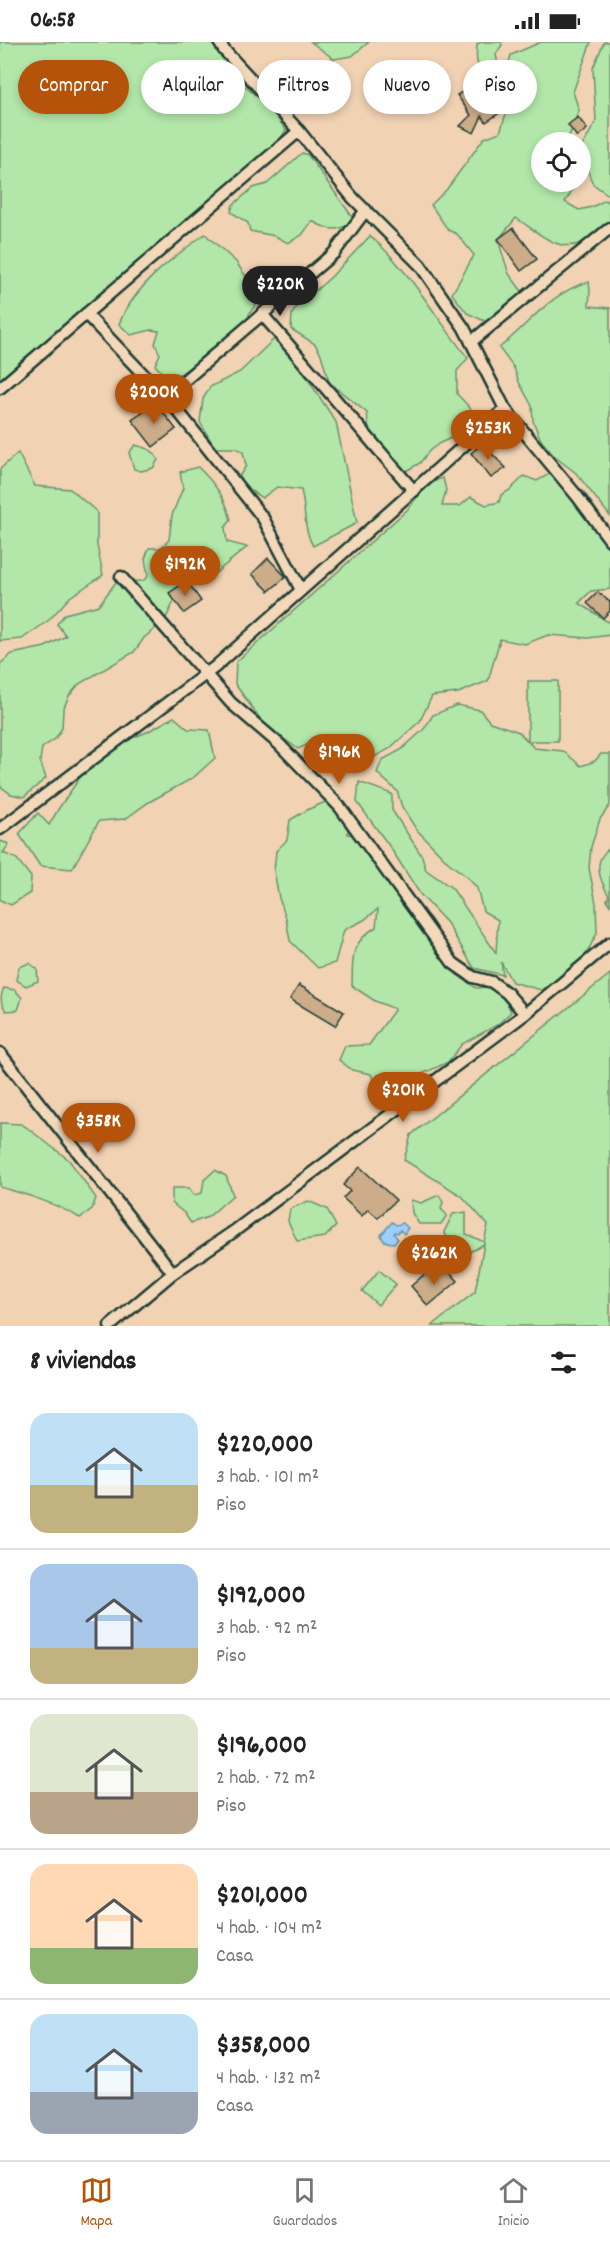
<!DOCTYPE html>
<html lang="es">
<meta charset="utf-8">
<style>
:root{--surface:#fff;--page:#f2f2f2;--text:#222;--muted:#767676;--line:#e0e0e0;--accent:#b45309}
body{margin:0;font-family:Dekko,sans-serif;background:var(--page);color:var(--text);height:100vh;display:flex;flex-direction:column;font-size:22px;white-space:nowrap}
*{box-sizing:border-box;margin:0}
p{font-size:20px;color:var(--muted)}
.icon{flex:none;width:33px;height:33px;fill:none;stroke:currentColor;stroke-width:2;stroke-linecap:round;stroke-linejoin:round}
.map{position:relative;height:1284px;overflow:hidden}
.drawer{display:flex;flex-direction:column;background:var(--surface);flex:1}
.drawer>*{flex:none}
.guide{position:absolute;left:18px;top:18px;width:574px;height:54px;display:flex;gap:12px}
.buttons{position:absolute;left:531px;top:90px;display:grid;gap:12px}
.buttons a{display:grid;place-items:center;width:60px;height:60px;border-radius:50%;background:var(--surface);box-shadow:0 3px 9px #0003;font-size:30px}
.price{position:absolute;translate:-50% -51px;padding:0 14px;border-radius:21px;background:var(--accent);color:#fff;font-size:20px;line-height:39px;filter:drop-shadow(0 2px 3px #0008)}
.price::after{content:'';position:absolute;left:50%;top:36px;width:18px;height:14px;margin-left:-9px;background:inherit;clip-path:polygon(0 0,100% 0,50% 100%)}
.price.selected{background:#222;color:#fff}
ul{padding:0;list-style:none}
li{display:flex;align-items:center;gap:18px;height:150px;padding:0 30px}
li+li{border-top:2px solid var(--line)}
li span{display:grid;place-items:center;flex:none;width:168px;height:120px;border-radius:18px;color:#555}
li>.icon{margin-inline-start:auto}
span .icon{width:72px;height:72px;fill:#fffc;stroke-width:1}
li b{font-size:26px}
h2{display:flex;justify-content:space-between;align-items:center;height:72px;padding:0 30px;font-size:26px}
.pill{padding:0 21px;border-radius:27px;background:var(--surface);box-shadow:0 3px 9px #0003;font-size:21px;line-height:54px}
.pill.selected{background:var(--accent);color:#fff}
.status{display:flex;justify-content:space-between;align-items:center;height:42px;padding:0 30px;background:var(--surface);direction:ltr}
.status svg{height:16px;fill:currentColor}
.dock{display:flex;justify-content:space-around;align-items:center;height:84px;border-top:2px solid var(--line);background:var(--surface);font-size:16px;color:var(--muted)}
.dock a{display:grid;justify-items:center;gap:3px}
.dock .selected{color:var(--accent)}
.map>svg:first-child{display:block}
</style>
<div class="status"><b>06:58</b><svg viewBox="0 0 49 12"><path d="M0 12V9h3v3zM5 12V6h3v6zM10 12V3h3v9zM15 12V0h3v12zM26 1h20v11H26zM47 4h2v5h-2z"/></svg></div>
<div class="map">
<svg width="610" height="1284" viewBox="0 0 610 1284">
<rect width="100%" height="100%" fill="#f1d2b3"/>
<filter id="ink" filterUnits="userSpaceOnUse"><feTurbulence type="fractalNoise" baseFrequency=".0167" numOctaves="2"/><feDisplacementMap in="SourceGraphic" scale="12" xChannelSelector="R" yChannelSelector="G"/><feConvolveMatrix kernelMatrix="1 2 1 2 8 2 1 2 1" color-interpolation-filters="sRGB"/></filter>
<g filter="url(#ink)">
<g fill="#b2e7a9" stroke="#68926e" stroke-width="1.5">
<polygon points="0,0 214,0 232,24 240,40 269,65 286,88 277,103 0,346"/>
<polygon points="311,0 369,0 352,14 334,17"/>
<path d="M481,0h20l1,3 -6,9 2,11 -7,8c-17,-3 -15,-14 -14,-29z"/>
<path d="M541,0h50l-18,50 6,18 -12,32h-25v40h32l-2,9 -7,11 14,8 13,-3 13,-7 5,3v27c-47,28 -54,15 -94,-12l-18,22 11,34 15,20 -33,30 -24,-11 -15,-19 22,-39 -17,-21 -9,-4 -17,-25 16,-16 37,-51 16,-6 6,-18 -10,-25 11,-19 4,-15z"/>
<polygon points="604,0 610,0 610,154 593,142 584,120 582,105 596,79 593,26"/>
<path d="M302,111l6,2 48,67c-19,9 -25,10 -44,-1l-10,14 -14,8 -13,-7 -25,-5 -2,-8 -17,-11 2,-7 20,-17 14,-4z"/>
<path d="M205,192l31,28 25,36 -12,16 -2,19 -31,16 -36,25 -14,3 -11,-12 5,-11 -5,-10 4,-13 -8,-1 -20,5 -12,-11c16,-39 53,-66 86,-90z"/>
<path d="M370,194c40,34 65,81 98,122l-11,13v23l14,15 -3,17 -8,8 -20,9 -11,8 -9,12 -19,11 -31,-34 -3,-27 -38,-31 -8,-28 -6,-10 -24,-15 1,-15 9,-14 12,-7 19,-17z"/>
<path d="M589,240l1,8 -1,16 21,2v208l-34,-43 -21,-16 -14,-17 -8,-19 -1,-15 -13,-24 -5,-14 -15,-20c28,-22 54,-58 90,-66z"/>
<path d="M273,298l11,3 52,79 21,101 -44,23c-10,-17 -7,-37 -12,-56l-24,-3 -15,11 -22,-15v-8l6,-9 -3,-14 -7,-4h-21l-15,-26 3,-23 7,-12 30,-15z"/>
<path d="M135,403c11,3 18,4 23,15l-5,8 -12,3 -7,-2 -5,-16z"/>
<polygon points="18,411 35,444 70,447 97,470 97,503 103,533 70,555 49,578 22,597 0,599 0,427"/>
<path d="M198,425c16,16 28,31 33,53l-6,8 2,14 20,5 -34,28 -25,-2 -23,47 -21,18 -10,14 -55,32 -10,12 -6,14 -1,18 -7,11 -13,9 -2,13 6,17 -22,19 -13,-3 -11,-8v-122l12,-10 33,-7 21,-11 -9,-12 8,-10 34,-9 17,-23 27,-1 5,-5 -3,-17 4,-11h11l9,-8 3,-25 11,-27 -3,-16z"/>
<path d="M551,431l21,9 12,10 26,38v59l-19,2 -12,12 29,19 2,-2v15l-22,3 -40,-3 -23,9 -25,-5 -12,42 -30,12 -26,3 -12,25 -31,28 -22,12 -17,-11 -28,-12 -24,11 -34,-25 -29,-40 1,-22 172,-153c7,-10 23,-29 35,-31l3,12 -4,16h18l11,-9 15,8 13,-3 2,-7 9,-5 14,-14 13,5z"/>
<rect x="528" y="639" width="30" height="60"/>
<polygon points="457,663 480,668 490,680 519,690 534,706 563,709 581,724 595,719 601,712 610,712 610,763 600,777 591,805 589,826 596,861 597,891 579,926 541,948 512,940 501,920 503,933 474,926 447,881 420,852 390,805 357,760 359,740 392,752 392,768 422,814 426,828 452,846 496,911 498,878 483,869 477,846 467,835 449,821 416,787 402,765 397,749 377,731 382,718 401,708 424,687 433,673"/>
<polygon points="174,675 188,687 209,688 215,716 193,736 149,760 125,777 99,779 72,827 40,824 19,792 38,771 49,783 59,766 81,734 107,706 147,690"/>
<path d="M330,758l17,20 1,14 17,3 18,38 17,1 15,29 15,13 5,8 21,48 20,14 23,-2 12,26 -14,13 -35,19 -14,18 -26,12 -11,15 -18,12 -13,-5 -9,-22 -19,-4 -13,-10 6,-14 24,-1 26,-36 -20,-8 -23,-15c1,-28 -3,-42 24,-59l2,-18 -14,11 -20,10 -9,33 -17,5 -28,-27 -4,-23 -7,-20 -5,-27 2,-20 11,-11 3,-20 19,-11z"/>
<polygon points="0,799 9,802 3,811 17,817 31,835 30,851 11,863 0,858"/>
<path d="M610,806v58l-3,-6 2,-4c-9,-16 -18,-35 1,-48z"/>
<polygon points="29,921 37,927 38,939 26,944 16,938 19,925"/>
<path d="M610,932v352h-178l43,-34 9,-48c-25,16 -25,11 -40,-12l9,-18 13,-2v22l18,8 4,-17 -26,-29 -58,-36 7,-25z"/>
<path d="M4,946l11,2 7,8 -4,12 -12,1c-6,-9 -6,-14 -2,-23z"/>
<path d="M0,1081l21,1 5,3 43,33 27,38 -4,11 -12,9c-25,-15 -52,-23 -80,-31z"/>
<polygon points="215,1128 226,1134 233,1153 208,1175 191,1181 184,1171 172,1161 172,1146 189,1146 194,1153 202,1151 204,1138"/>
<polygon points="439,1153 443,1160 441,1167 447,1173 441,1182 419,1182 412,1171 411,1158 421,1161"/>
<polygon points="308,1159 327,1167 336,1184 325,1195 297,1199 288,1179 290,1167"/>
<polygon points="379,1228 396,1242 378,1263 362,1249"/>
</g>
<path fill="#9bcef8" stroke="#6994aa" stroke-width="1.5" d="M392,1180l4,3 7,-2 5,5 -4,6 -4,-4 -2,3 -3,-1 -1,2 4,5c-4,6 -9,4 -15,1l-2,-5z"/>
<g fill="#ccac89" stroke="#1f3d34" stroke-width="1.5">
<polygon points="477,41 498,72 486,80 482,74 474,91 460,84 471,73 457,53"/>
<polygon points="578,75 587,87 577,95 568,83"/>
<polygon points="513,186 537,217 521,229 498,197"/>
<polygon points="156,361 176,387 153,405 132,378"/>
<polygon points="482,402 506,426 491,436 471,411"/>
<polygon points="268,516 286,535 269,549 252,532"/>
<polygon points="187,539 201,559 184,571 169,551"/>
<polygon points="598,550 610,560 610,569 603,576 587,561"/>
<polygon points="299,943 344,970 335,984 290,957"/>
<polygon points="360,1125 396,1158 378,1176 368,1167 362,1174 343,1156 350,1149 343,1143"/>
<polygon points="447,1227 458,1239 428,1264 411,1244 428,1229 435,1237"/>
</g>
<g fill="none" stroke-linecap="round" stroke-linejoin="round">
<g stroke="#1f3d34" stroke-width="15">
<g id="minor">
<polyline points="86,272 178,369 263,476 301,548"/>
<polyline points="262,272 414,449"/>
<polyline points="471,300 610,186"/>
<polyline points="0,346 299,89"/>
<polyline points="165,355 334,211 366,168"/>
<polyline points="505,367 577,454 610,498"/>
<polyline points="121,535 231,661 279,702 340,765 453,921 473,935 492,940 507,951 525,972"/>
<polyline points="0,787 215,625 505,367 464,286 420,223 353,156 299,89 224,8 219,0"/>
<polyline points="0,1011 173,1231"/>
<polyline points="110,1284 173,1231 233,1190 525,972 610,901"/>
</g>
</g>
<use href="#minor" stroke="#f4d8ba" stroke-width="10"/>
</g>
</g>
</svg>
<div class="buttons">
<a><svg class="icon" aria-label="locate" viewBox="0 0 24 24"><circle cx="12" cy="12" r="6"/><path d="M12 2v4M12 18v4M2 12h4M18 12h4"/></svg></a>
</div>
<b class="price selected" style="left:280px;top:275px">$220K</b>
<b class="price" style="left:154px;top:383px">$200K</b>
<b class="price" style="left:488px;top:419px">$253K</b>
<b class="price" style="left:185px;top:555px">$192K</b>
<b class="price" style="left:339px;top:743px">$196K</b>
<b class="price" style="left:403px;top:1081px">$201K</b>
<b class="price" style="left:98px;top:1112px">$358K</b>
<b class="price" style="left:434px;top:1244px">$262K</b>
<div class="guide">
<a class="pill selected">Comprar</a>
<a class="pill">Alquilar</a>
<a class="pill">Filtros</a>
<a class="pill">Nuevo</a>
<a class="pill">Piso</a>
</div>
</div>
<section class="drawer">
<h2>8 viviendas<svg class="icon" aria-label="filters" viewBox="0 0 24 24"><path d="M4 7h16M4 17h16"/><circle cx="9" cy="7" r="2"/><circle cx="15" cy="17" r="2"/></svg></h2>
<ul>
<li><span style="background:linear-gradient(#bfe0f5 60%,#c2b280 0)"><svg class="icon" aria-label="home" viewBox="0 0 24 24"><path d="M3 11l9-7 9 7M6 9v11h12V9"/></svg></span><div><b>$220,000</b><p>3 hab. · 101 m²</p><p>Piso</p></div></li>
<li><span style="background:linear-gradient(#a9c7e8 70%,#c2b280 0)"><svg class="icon" aria-label="home" viewBox="0 0 24 24"><path d="M3 11l9-7 9 7M6 9v11h12V9"/></svg></span><div><b>$192,000</b><p>3 hab. · 92 m²</p><p>Piso</p></div></li>
<li><span style="background:linear-gradient(#dfe7d0 65%,#b9a48a 0)"><svg class="icon" aria-label="home" viewBox="0 0 24 24"><path d="M3 11l9-7 9 7M6 9v11h12V9"/></svg></span><div><b>$196,000</b><p>2 hab. · 72 m²</p><p>Piso</p></div></li>
<li><span style="background:linear-gradient(#ffd9b3 70%,#8fb573 0)"><svg class="icon" aria-label="home" viewBox="0 0 24 24"><path d="M3 11l9-7 9 7M6 9v11h12V9"/></svg></span><div><b>$201,000</b><p>4 hab. · 104 m²</p><p>Casa</p></div></li>
<li><span style="background:linear-gradient(#bfe0f5 65%,#9aa5b1 0)"><svg class="icon" aria-label="home" viewBox="0 0 24 24"><path d="M3 11l9-7 9 7M6 9v11h12V9"/></svg></span><div><b>$358,000</b><p>4 hab. · 132 m²</p><p>Casa</p></div></li>
</ul>
</section>
<nav class="dock">
<a class="selected"><svg class="icon" aria-label="map" viewBox="0 0 24 24"><path d="M3 6l6-2 6 2 6-2v14l-6 2-6-2-6 2zM9 4v14M15 6v14"/></svg>Mapa</a>
<a><svg class="icon" aria-label="saved" viewBox="0 0 24 24"><path d="M7 4h10v16l-5-4-5 4z"/></svg>Guardados</a>
<a><svg class="icon" aria-label="home" viewBox="0 0 24 24"><path d="M3 11l9-7 9 7M6 9v11h12V9"/></svg>Inicio</a>
</nav>
